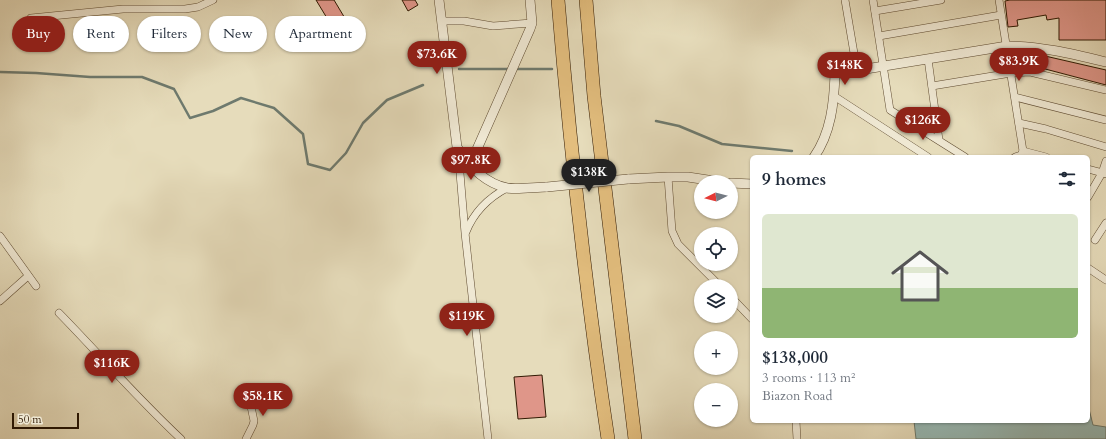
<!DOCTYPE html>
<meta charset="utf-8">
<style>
:root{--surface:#fff;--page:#f2f2f3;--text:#1f2937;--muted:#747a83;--line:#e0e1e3;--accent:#8f2418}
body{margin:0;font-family:Cardo,serif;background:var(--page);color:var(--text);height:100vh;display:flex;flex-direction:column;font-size:15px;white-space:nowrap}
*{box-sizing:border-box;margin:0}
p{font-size:13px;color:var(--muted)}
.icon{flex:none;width:22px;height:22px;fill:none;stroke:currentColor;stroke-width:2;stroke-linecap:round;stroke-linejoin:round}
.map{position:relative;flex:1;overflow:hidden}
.panel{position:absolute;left:750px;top:155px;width:340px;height:268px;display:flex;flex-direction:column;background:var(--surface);border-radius:6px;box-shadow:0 1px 3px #0004}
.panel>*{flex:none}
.guide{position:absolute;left:12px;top:16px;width:380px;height:36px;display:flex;gap:8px}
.needle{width:26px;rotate:264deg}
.fabs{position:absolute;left:694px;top:175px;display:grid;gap:8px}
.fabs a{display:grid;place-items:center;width:44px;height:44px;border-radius:50%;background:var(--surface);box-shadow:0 1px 3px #0004;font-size:20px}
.scale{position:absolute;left:12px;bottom:10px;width:67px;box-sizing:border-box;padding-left:4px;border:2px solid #301902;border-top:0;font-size:11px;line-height:14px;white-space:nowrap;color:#301902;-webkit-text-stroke:3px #efe8d3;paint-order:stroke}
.price{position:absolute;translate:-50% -34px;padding:0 9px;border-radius:14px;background:var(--accent);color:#fff;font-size:13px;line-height:26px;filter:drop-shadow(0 1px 2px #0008)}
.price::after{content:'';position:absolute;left:50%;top:24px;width:12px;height:9px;margin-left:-6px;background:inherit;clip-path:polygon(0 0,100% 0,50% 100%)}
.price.selected{background:#222;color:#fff}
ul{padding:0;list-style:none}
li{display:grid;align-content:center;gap:8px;height:212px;padding:0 12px}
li+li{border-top:1px solid var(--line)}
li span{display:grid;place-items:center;height:124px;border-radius:6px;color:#555}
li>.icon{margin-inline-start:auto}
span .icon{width:72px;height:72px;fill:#fffc;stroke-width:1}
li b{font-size:17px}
h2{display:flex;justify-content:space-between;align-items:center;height:48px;padding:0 12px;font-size:17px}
.pill{padding:0 14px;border-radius:18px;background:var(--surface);box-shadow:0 1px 3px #0004;font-size:14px;line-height:36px}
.pill.selected{background:var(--accent);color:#fff}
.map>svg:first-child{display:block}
</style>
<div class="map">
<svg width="1106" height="439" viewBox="0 0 1106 439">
<rect width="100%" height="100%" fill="#e6dcbb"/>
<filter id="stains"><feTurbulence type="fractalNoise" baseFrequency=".005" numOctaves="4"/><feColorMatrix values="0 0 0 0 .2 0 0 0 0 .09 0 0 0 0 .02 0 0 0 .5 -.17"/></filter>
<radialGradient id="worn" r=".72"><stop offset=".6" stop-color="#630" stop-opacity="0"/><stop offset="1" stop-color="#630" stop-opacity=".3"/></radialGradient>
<polygon fill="#97bab6" stroke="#6e7a6e" points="1088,405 1093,425 1106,427 1106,439 916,439 914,421 1088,421"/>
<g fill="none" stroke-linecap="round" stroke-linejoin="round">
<g stroke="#6e7a6e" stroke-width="2.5">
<polyline points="459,69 509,69"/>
<polyline points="514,69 552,69"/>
<polyline points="0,72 36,73 90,77 142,77 174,89 190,118 213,111 241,98 274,108 303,134 308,164 330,170 346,153 363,123 387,100 423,85"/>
<polyline points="656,121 679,126 722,144 792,151"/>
</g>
</g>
<g fill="#df9689" stroke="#301902">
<polygon points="316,0 334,0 349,25 336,33"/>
<polygon points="402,0 415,0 418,5 408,11"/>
<polygon points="1010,0 1106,0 1106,40 1059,40 1059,18 1047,20 1046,15 1017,20 1018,26 1008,27 1005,1"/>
<polygon points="1013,53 1032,53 1106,70 1106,85 1030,65 1016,68"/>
<polygon points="542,375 546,417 518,419 514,377"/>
</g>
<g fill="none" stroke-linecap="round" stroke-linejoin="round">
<g stroke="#5e4a30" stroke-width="8">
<g id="minor">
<polyline points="845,0 857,71"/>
<polyline points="873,0 890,110 965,157"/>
<polyline points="999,0 1023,151 1021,155 1015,157"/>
<polyline points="875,11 941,0"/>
<polyline points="31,18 123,9 185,9 198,7 213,0"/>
<polyline points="442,21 464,21 493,26 532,23"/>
<polyline points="879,36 1001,15"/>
<polyline points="928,59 939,140"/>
<polyline points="932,86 1011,73 1030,72 1106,90"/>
<polyline points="834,96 928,157"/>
<polyline points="1015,97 1106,120"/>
<polyline points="1019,123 1046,129 1106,147"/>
<polyline points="458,149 465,233 488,439"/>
<polyline points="1023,151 1046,157"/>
<polyline points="1088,169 1106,174"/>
<polyline points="668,177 672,231 678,244 720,286"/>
<polyline points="1088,197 1102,173 1106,161"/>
<path d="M466,232c8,-20 22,-34 41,-44"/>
<polyline points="0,236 36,286"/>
<polyline points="1095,240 1106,223"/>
<polyline points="1088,268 1106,280"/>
<polyline points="731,297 752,319"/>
<polyline points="0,301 28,276"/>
<path d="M59,313c41,42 79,86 122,126"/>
<polyline points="796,421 797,439"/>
<polyline points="246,439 253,425 254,421 248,392"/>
</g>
</g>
<g stroke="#5e4a30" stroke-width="10">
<g id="tertiary">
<path d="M439,0l18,147c11,18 28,36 50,41 9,2 29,-1 40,-1"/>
<path d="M814,157c17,-24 20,-54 21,-83l172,-28c34,0 66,8 99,16"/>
<polyline points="470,165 530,29 532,23 530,0"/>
<polyline points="628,179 668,177 688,177 721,182"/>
<polyline points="731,183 752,184"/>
</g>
</g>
<g stroke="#301902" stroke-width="14">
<g id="motorway">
<path d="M558,0c12,147 28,293 50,439"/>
<polyline points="586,0 594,96 635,439"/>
</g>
</g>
<use href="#minor" stroke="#efe8d3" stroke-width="7"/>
<use href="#tertiary" stroke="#efe8d3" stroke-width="9"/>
<use href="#motorway" stroke="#e3be7e" stroke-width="13"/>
<g stroke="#5e4a30" stroke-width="10" stroke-linecap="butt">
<polyline id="tertiary-bridge" points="547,187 628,179"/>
</g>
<use href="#tertiary-bridge" stroke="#efe8d3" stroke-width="9"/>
</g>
<rect width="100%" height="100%" filter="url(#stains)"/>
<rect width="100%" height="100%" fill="url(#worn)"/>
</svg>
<div class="fabs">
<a><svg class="needle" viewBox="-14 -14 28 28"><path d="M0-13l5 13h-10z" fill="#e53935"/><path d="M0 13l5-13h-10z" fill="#747a83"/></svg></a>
<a><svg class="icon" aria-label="locate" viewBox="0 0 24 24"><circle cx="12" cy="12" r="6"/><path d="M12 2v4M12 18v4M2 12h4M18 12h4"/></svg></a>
<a><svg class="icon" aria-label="layers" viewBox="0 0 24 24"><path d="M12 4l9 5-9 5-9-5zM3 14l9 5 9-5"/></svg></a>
<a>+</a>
<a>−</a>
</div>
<div class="scale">50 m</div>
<b class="price" style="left:437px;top:75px">$73.6K</b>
<b class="price" style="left:1019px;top:82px">$83.9K</b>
<b class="price" style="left:845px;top:86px">$148K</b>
<b class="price" style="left:923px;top:141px">$126K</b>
<b class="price" style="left:471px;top:181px">$97.8K</b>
<b class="price selected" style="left:589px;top:193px">$138K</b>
<b class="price" style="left:467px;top:337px">$119K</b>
<b class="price" style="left:112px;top:384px">$116K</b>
<b class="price" style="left:263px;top:417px">$58.1K</b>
<div class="guide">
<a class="pill selected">Buy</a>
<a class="pill">Rent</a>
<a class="pill">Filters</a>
<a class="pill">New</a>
<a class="pill">Apartment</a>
</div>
<section class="panel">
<h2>9 homes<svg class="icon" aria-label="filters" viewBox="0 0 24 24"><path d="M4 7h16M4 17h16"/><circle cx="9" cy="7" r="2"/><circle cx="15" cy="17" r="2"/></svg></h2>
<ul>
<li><span style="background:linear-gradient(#dfe7d0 60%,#8fb573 0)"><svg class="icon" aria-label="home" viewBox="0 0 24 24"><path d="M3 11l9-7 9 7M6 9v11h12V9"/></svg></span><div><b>$138,000</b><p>3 rooms · 113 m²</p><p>Biazon Road</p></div></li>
</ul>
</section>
</div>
